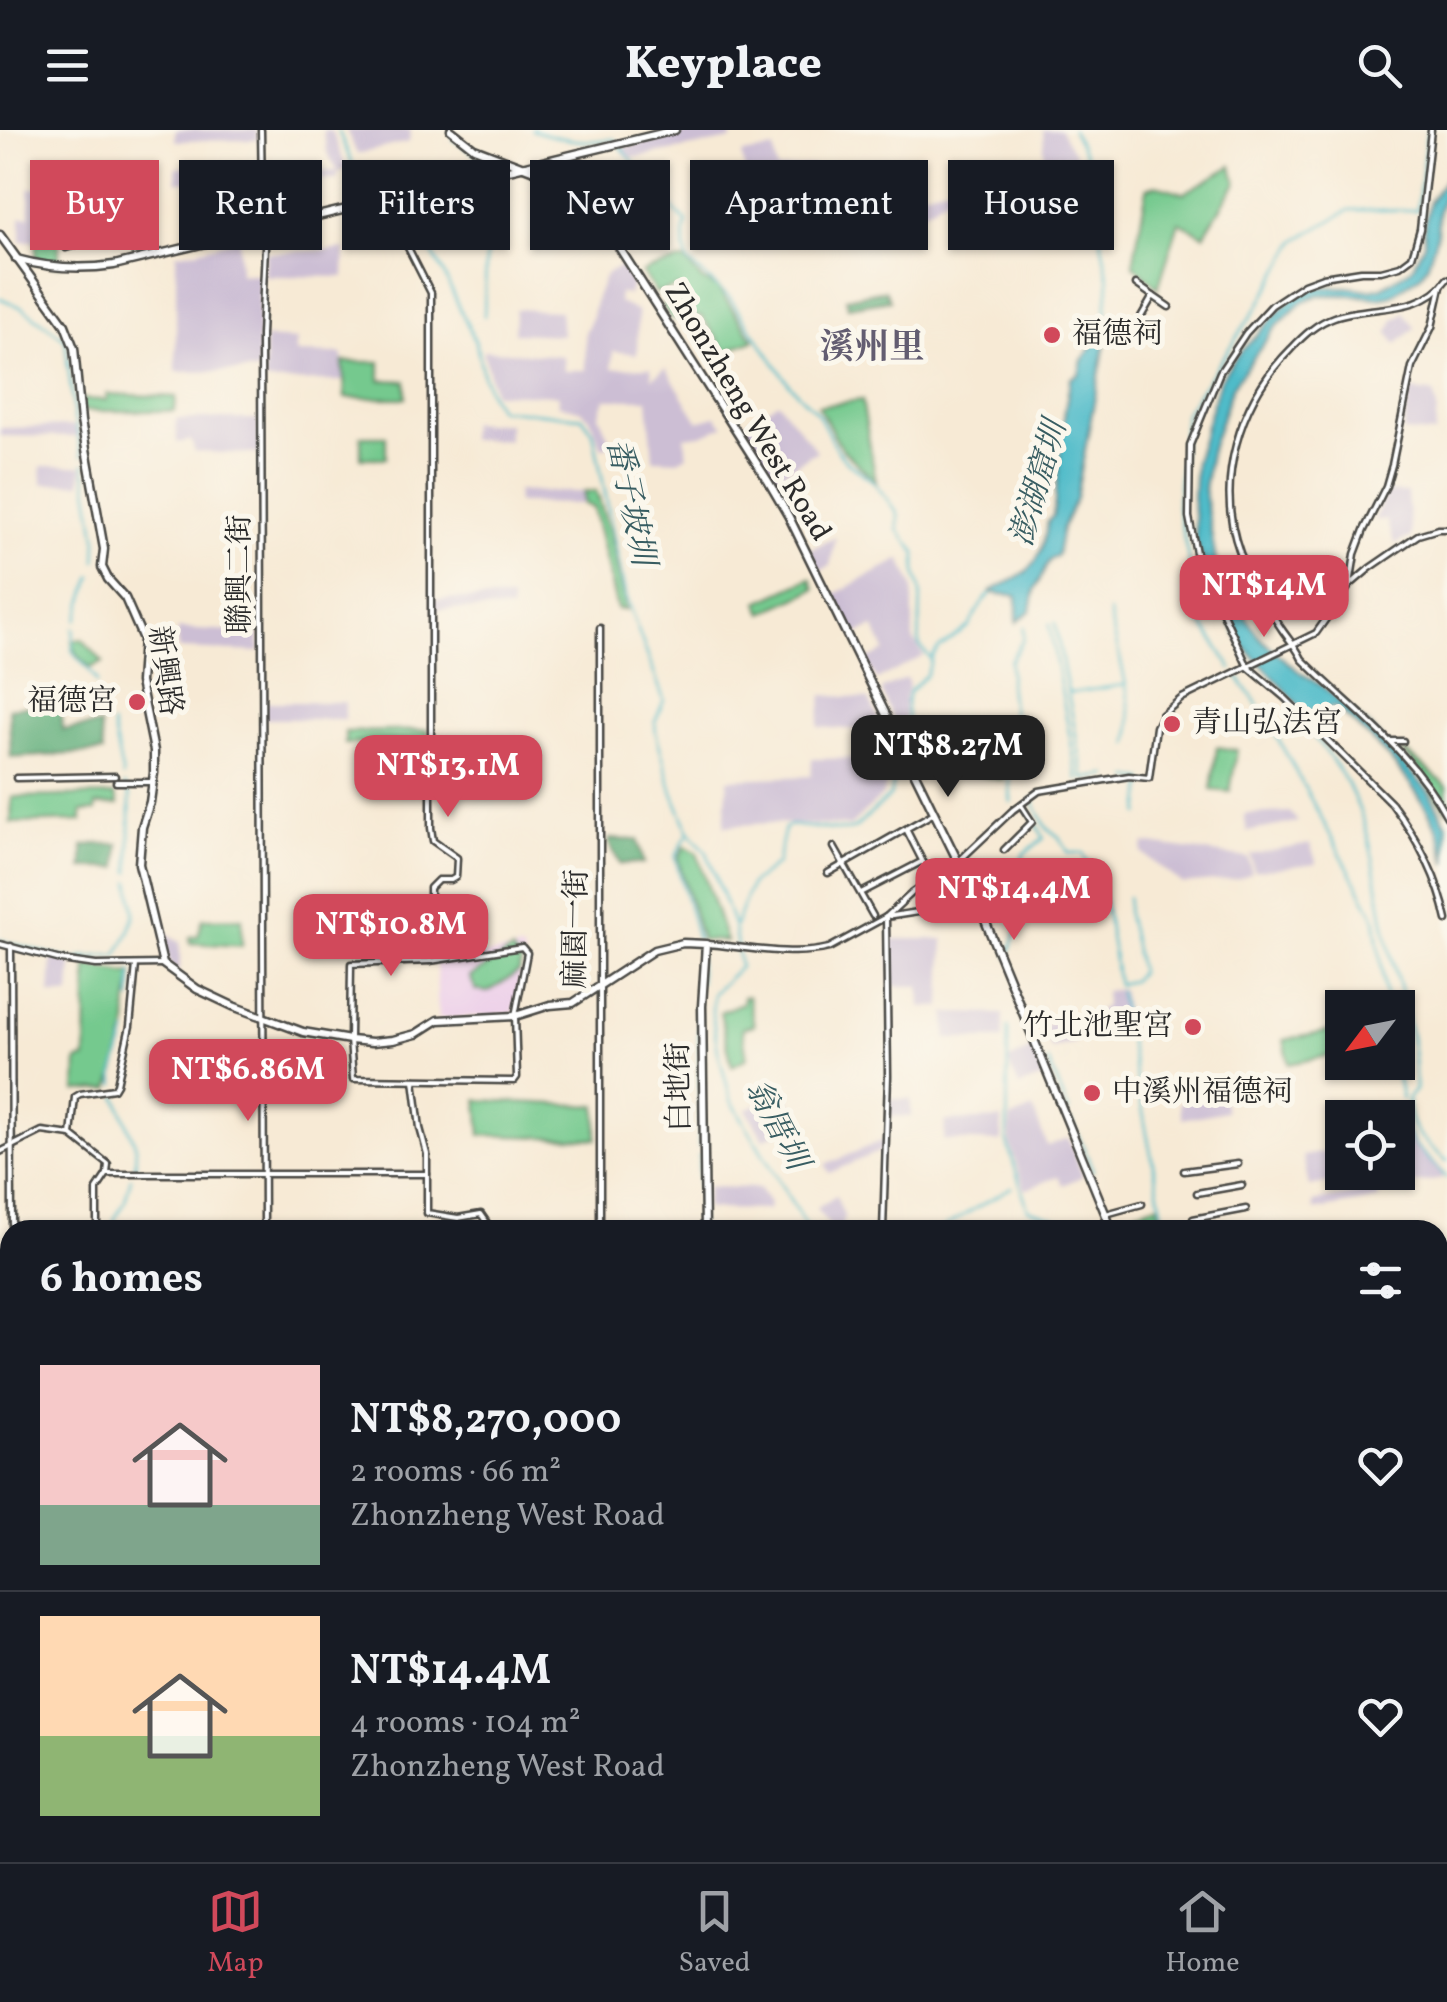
<!DOCTYPE html>
<meta charset="utf-8">
<style>
:root{--surface:#171b24;--page:#242831;--text:#f1f3f6;--muted:#9ea1a6;--line:#363941;--accent:#d1495b}
body{margin:0;font-family:Vollkorn,"Noto Serif TC",serif;background:var(--page);color:var(--text);height:100vh;display:flex;flex-direction:column;font-size:38px;white-space:nowrap}
*{box-sizing:border-box;margin:0}
p{font-size:32px;color:var(--muted)}
.icon{flex:none;width:55px;height:55px;fill:none;stroke:currentColor;stroke-width:2;stroke-linecap:round;stroke-linejoin:round}
.map{position:relative;flex:1;overflow:hidden}
.sheet{position:absolute;left:0px;top:1090px;width:1448px;height:642px;display:flex;flex-direction:column;background:var(--surface);border-radius:30px 30px 0 0;box-shadow:0 2px 8px #0004}
.sheet>*{flex:none}
.banner{position:absolute;left:30px;top:30px;width:1388px;height:90px;display:flex;gap:20px}
.needle{width:65px;rotate:238deg}
.tools{position:absolute;left:1325px;top:860px;display:grid;gap:20px}
.tools a{display:grid;place-items:center;width:90px;height:90px;border-radius:0px;background:var(--surface);box-shadow:0 2px 8px #0004;font-size:50px}
.price{position:absolute;translate:-50% -85px;padding:0 22px;border-radius:20px;background:var(--accent);color:#fff;font-size:32px;line-height:65px;filter:drop-shadow(0 2px 5px #0008)}
.price::after{content:'';position:absolute;left:50%;top:60px;width:30px;height:22px;margin-left:-15px;background:inherit;clip-path:polygon(0 0,100% 0,50% 100%)}
.price.selected{background:#222;color:#fff}
ul{padding:0;list-style:none}
li{display:flex;align-items:center;gap:30px;height:250px;padding:0 40px}
li+li{border-top:2px solid var(--line)}
li span{display:grid;place-items:center;flex:none;width:280px;height:200px;border-radius:0px;color:#555}
li>.icon{margin-inline-start:auto}
span .icon{width:120px;height:120px;fill:#fffc;stroke-width:1}
li b{font-size:42px}
h2{display:flex;justify-content:space-between;align-items:center;height:120px;padding:0 40px;font-size:42px}
.tag{padding:0 35px;border-radius:0px;background:var(--surface);box-shadow:0 2px 8px #0004;font-size:35px;line-height:90px}
.tag.selected{background:var(--accent);color:#fff}
header{display:flex;justify-content:space-between;align-items:center;height:130px;padding:0 40px;background:var(--surface);font-size:45px;font-weight:800}
.menu{display:flex;justify-content:space-around;align-items:center;height:140px;border-top:2px solid var(--line);background:var(--surface);font-size:28px;color:var(--muted)}
.menu a{display:grid;justify-items:center;gap:5px}
.menu .selected{color:var(--accent)}
.map>svg:first-child{display:block}
</style>
<header><svg class="icon" aria-label="menu" viewBox="0 0 24 24"><path d="M4 6h16M4 12h16M4 18h16"/></svg>Keyplace<svg class="icon" aria-label="search" viewBox="0 0 24 24"><circle cx="10" cy="10" r="6"/><path d="M15 15l6 6"/></svg></header>
<div class="map">
<svg width="1447" height="1732" viewBox="0 0 1447 1732">
<rect width="100%" height="100%" fill="#fbf7ec"/>
<filter id="ink" filterUnits="userSpaceOnUse"><feTurbulence type="fractalNoise" baseFrequency=".01" numOctaves="2"/><feDisplacementMap in="SourceGraphic" scale="20" xChannelSelector="R" yChannelSelector="G"/><feConvolveMatrix kernelMatrix="1 2 1 2 8 2 1 2 1" color-interpolation-filters="sRGB"/></filter>
<filter id="wash" filterUnits="userSpaceOnUse"><feTurbulence type="fractalNoise" baseFrequency=".0048" numOctaves="4" result="noise"/><feDisplacementMap in="SourceGraphic" scale="40" xChannelSelector="R" yChannelSelector="G"/><feGaussianBlur stdDeviation="2.25" result="paint"/><feColorMatrix in="noise" values="0 0 0 0 0 0 0 0 0 0 0 0 0 0 0 0 0 1.4 0 .05"/><feComposite in="paint" operator="in"/></filter>
<g filter="url(#wash)">
<rect width="100%" height="100%" fill="#f7ead5"/>
<polygon fill="#edd0e9" points="521,819 524,823 513,883 438,889 436,833"/>
<g fill="#ccbed4">
<polygon points="175,0 257,0 257,10 175,11"/>
<polygon points="323,0 330,0 333,4 347,39 338,42 337,50 265,51 265,42 337,41 327,22"/>
<polygon points="346,0 411,0 409,12 357,24"/>
<polygon points="700,0 731,0 732,10 632,28 625,26 621,18"/>
<polygon points="1043,0 1060,0 1086,43 1045,42"/>
<polygon points="774,19 777,40 813,35 817,56 838,54 840,68 751,82 742,24"/>
<polygon points="258,35 258,50 176,52 176,37"/>
<polygon points="953,55 953,62 930,78 914,86 909,65"/>
<polygon points="29,58 89,59 89,104 63,112 21,111 21,87 30,86"/>
<polygon points="239,108 240,144 259,144 258,241 176,242 176,123 195,121"/>
<polygon points="345,119 344,147 265,146 266,123"/>
<polygon points="623,135 633,149 629,165 619,163 618,172 638,182 637,224 613,221 612,238 651,237 652,248 666,238 698,291 716,286 724,296 701,305 685,307 687,325 678,330 653,329 648,269 605,269 599,285 611,313 602,318 590,288 579,279 558,275 558,265 494,263 483,220 563,226 564,240 586,240 585,202 591,190 596,167 605,145"/>
<polygon points="515,179 560,181 562,205 514,203"/>
<polygon points="1404,182 1415,198 1397,214 1388,203 1394,190"/>
<polygon points="265,208 297,210 295,223 343,224 343,251 265,252"/>
<polygon points="1410,261 1433,263 1437,278 1435,304 1403,302"/>
<polygon points="778,272 817,321 774,348 741,295"/>
<polygon points="176,289 258,289 259,324 195,322 191,310 177,313"/>
<polygon points="470,293 508,293 508,310 469,309"/>
<polygon points="73,296 78,307 0,306 0,298"/>
<polygon points="41,336 82,336 81,353 42,354"/>
<polygon points="517,361 584,362 584,374 516,373"/>
<polygon points="1386,362 1407,363 1411,407 1395,414 1386,390 1374,390"/>
<polygon points="836,407 830,436 819,441 809,420"/>
<polygon points="901,429 913,457 913,509 924,526 877,550 866,530 885,521 874,497 854,505 833,465"/>
<polygon points="432,469 511,469 511,480 432,479"/>
<polygon points="178,499 258,503 260,522 178,519"/>
<polygon points="906,548 909,554 904,571 905,594 896,597 881,560"/>
<polygon points="823,565 869,569 885,602 818,597"/>
<rect x="264" y="572" width="81" height="17"/>
<polygon points="869,628 869,645 889,647 882,666 850,696 771,693 724,696 728,649 811,646 812,629"/>
<polygon points="1290,682 1298,692 1247,702 1244,684"/>
<polygon points="1144,713 1248,728 1252,743 1237,749 1183,754 1142,723"/>
<polygon points="1310,714 1317,733 1254,741 1250,725"/>
<polygon points="161,801 180,812 180,843 171,837"/>
<polygon points="890,809 944,809 942,877 921,877 920,856 890,856"/>
<polygon points="52,827 72,833 70,865 50,865"/>
<polygon points="1122,859 1128,900 1101,906 1097,881 1105,876 1104,861"/>
<polygon points="946,883 1003,884 1003,909 946,909"/>
<polygon points="1071,890 1076,913 1051,919 1044,895"/>
<polygon points="1033,918 1045,947 1019,957 1008,931"/>
<polygon points="785,961 800,993 764,1009 746,979"/>
<polygon points="1223,965 1226,981 1182,989 1179,973"/>
<polygon points="888,969 911,969 911,987 888,986"/>
<polygon points="1033,979 1047,1016 1068,1008 1083,1046 1063,1055 1058,1046 1025,1060 1010,1014 1010,989"/>
<polygon points="1398,986 1402,997 1413,1013 1440,1038 1443,1049 1387,1059 1383,1043 1398,1042 1398,988 1393,987"/>
<polygon points="1002,989 1001,1012 944,1010 945,991"/>
<polygon points="883,1010 883,1020 829,1043 825,1035"/>
<polygon points="1342,1019 1342,1042 1375,1043 1375,1045 1309,1057 1303,1026"/>
<polygon points="707,1057 759,1058 769,1073 768,1080 706,1079"/>
<polygon points="1377,1060 1379,1069 1314,1081 1313,1072"/>
<polygon points="836,1066 844,1086 842,1100 833,1100 816,1079"/>
</g>
<g fill="#74c98e" stroke="#507a5c" stroke-width="2.5">
<polygon points="1232,36 1236,53 1204,105 1179,92 1158,158 1133,134 1147,58 1156,55 1184,63"/>
<polygon points="36,111 59,112 59,136 36,131"/>
<polygon points="684,130 702,150 718,158 754,210 726,221 701,186 671,189 662,175 683,169 679,157 656,163 642,143 650,139"/>
<polygon points="380,232 380,250 406,251 406,268 345,268 343,232"/>
<polygon points="107,264 176,267 175,281 83,281 81,269 107,270"/>
<polygon points="862,270 876,352 842,319 818,276"/>
<rect x="361" y="306" width="25" height="22"/>
<polygon points="596,361 609,399 626,480 617,479 593,378 584,374 584,362"/>
<polygon points="811,448 815,459 763,483 758,472"/>
<path d="M82,509l21,23 -13,6c-7,-8 -18,-16 -18,-27z"/>
<path d="M958,598l52,6c2,21 -7,27 -7,46l-55,-12z"/>
<polygon points="428,600 428,612 345,614 345,602"/>
<polygon points="1217,617 1237,620 1230,662 1211,660"/>
<polygon points="1400,619 1404,620 1447,656 1447,680 1418,639"/>
<polygon points="115,665 118,675 96,675 96,681 82,682 82,691 11,693 12,667"/>
<polygon points="685,716 697,723 726,811 701,810 678,728"/>
<polygon points="242,788 242,816 190,813 190,807 198,806 203,789"/>
<polygon points="512,821 521,832 519,842 488,862 476,860 470,847"/>
<polygon points="87,836 133,844 128,872 127,898 110,959 76,961 77,931 86,929"/>
<polygon points="748,866 754,895 742,898 747,928 732,936 720,882 742,873 743,867"/>
<polygon points="1342,899 1342,923 1289,934 1284,910"/>
<polygon points="478,970 597,976 597,1009 481,1005"/>
<polygon points="1158,1074 1162,1100 1136,1100 1130,1083"/>
</g>
<g fill="#5fad79" stroke="#456c52" stroke-width="2.5">
<polygon points="885,160 890,170 848,177 846,168"/>
<polygon points="59,572 63,600 100,595 103,622 11,628 9,578"/>
<polygon points="610,709 638,710 644,733 620,734 608,712"/>
<polygon points="94,714 119,714 118,738 83,738 83,716"/>
<polygon points="0,1263 10,1263 8,1296 10,1298 10,1413 3,1434 0,1436"/>
</g>
<g fill="#4fbbc9" stroke="#3d737a" stroke-width="2.5">
<path d="M1447,46v12l-8,20 -2,26 -9,30 -7,11 -29,20 -13,3 -26,-3h-35l-17,8 -26,25 -43,59 -22,65 -6,37 14,85 41,63 38,33 26,17 50,43 56,62 18,33v39c-3,-13 -5,-26 -11,-38 -22,-47 -62,-85 -100,-119l-32,5 -15,-18 -48,-51 -29,-58 -16,-43 -3,-44 2,-36 25,-83 16,-22 59,-62 21,-8h34l19,3 13,-3 30,-19 12,-25 1,-17 5,-25z"/>
<path d="M1101,205l5,3 -30,160 -14,30 -5,27 -8,6 -14,29 -4,20 -14,12v-26c-9,-3 -17,0 -26,-4 9,-8 19,-9 29,-16 21,-13 24,-33 28,-55l5,-5c7,-46 7,-92 18,-138l8,-4 3,-14z"/>
<polygon points="0,1553 10,1583 10,1722 20,1723 20,1732 0,1732"/>
</g>
<g fill="none" stroke-linecap="round" stroke-linejoin="round">
<g stroke="#4fbbc9" stroke-width="2.5">
<polyline points="338,0 359,50 423,107 441,138 476,213 483,245 490,265 499,279 582,287 593,302 626,468 664,570 655,592 656,603 673,663 689,702 707,723 734,797 740,837 713,863 712,883 718,921 731,970 808,1100"/>
<path d="M532,0c28,9 53,14 82,9l61,72 12,11 -3,8 1,22 3,10 41,35 60,87 29,30 19,36 9,11 28,21 24,32v16l18,22v21l5,20 -2,52 11,13"/>
<polyline points="1072,0 1099,52 1100,104 1109,151 1104,206"/>
<polyline points="453,9 475,24 488,41"/>
<polyline points="0,168 23,178 65,209 74,286 82,326"/>
<polyline points="484,186 489,48"/>
<polyline points="84,334 97,411 96,431"/>
<path d="M1109,483c8,36 27,95 20,131"/>
<polyline points="77,490 92,446"/>
<polyline points="1055,493 1084,649 1108,645"/>
<polyline points="1049,494 1078,650"/>
<path d="M74,498l-2,22c8,14 19,17 25,33"/>
<polyline points="1232,539 1202,493 1177,375 1185,283 1259,175 1297,110 1349,80 1417,80 1427,2"/>
<polyline points="1238,547 1265,585 1375,787 1387,878"/>
<polyline points="1068,561 1071,563 1124,555"/>
<path d="M1295,584c23,28 47,54 61,88 18,41 21,86 30,129 10,54 31,103 29,159l-7,8c-2,32 17,44 39,63"/>
<polyline points="112,595 123,647"/>
<polyline points="903,611 908,594 906,574 909,562 927,544 932,527 938,519 969,496 983,471 991,464"/>
<polyline points="1130,648 1144,650 1140,684"/>
<polyline points="125,655 130,667 130,742"/>
<polyline points="1032,669 1046,697 1059,707 1069,723 1083,723 1086,731 1099,737 1118,855"/>
<polyline points="1011,672 1008,636 1017,619 1009,554 1010,531 1023,510 1024,497"/>
<polyline points="688,703 675,727 697,809"/>
<polyline points="1020,769 1023,725 1044,708 1036,694"/>
<polyline points="735,796 751,754 777,734 785,698 790,695 844,701 855,698 890,666 901,619"/>
<polyline points="0,810 60,827 101,833"/>
<polyline points="698,818 700,852"/>
<polyline points="1008,827 1018,798 1020,778"/>
<polyline points="79,830 83,827 116,825 118,823 129,803 135,783 130,751"/>
<polyline points="1118,854 1131,851 1140,842 1127,784 1128,767"/>
<polyline points="1119,861 1166,1100"/>
<polyline points="131,870 132,841"/>
<polyline points="1008,897 1007,1012 1028,1079 1092,1100"/>
<polyline points="1048,931 1069,982"/>
<polyline points="1394,932 1402,969"/>
<polyline points="115,955 114,944 127,902"/>
<polyline points="117,967 136,1017 135,1039"/>
<polyline points="1400,988 1413,1013 1447,1048"/>
<polyline points="1072,991 1093,1041"/>
<polyline points="699,1017 699,885"/>
<polyline points="699,1025 699,1093"/>
<polyline points="113,1100 115,1088 124,1074 131,1048"/>
<polyline points="942,1100 945,1096 1012,1057"/>
<polyline points="1438,1167 1447,1147"/>
<polyline points="10,1307 4,1313 10,1330"/>
<polyline points="10,1405 7,1412 10,1416"/>
<polyline points="0,1415 10,1393"/>
<polyline points="10,1429 3,1450 10,1468"/>
<polyline points="786,1722 790,1732"/>
<polyline points="855,1722 858,1732"/>
<polyline points="1072,1726 1078,1732"/>
<polyline points="1149,1732 1150,1722"/>
</g>
</g>
</g>
<g filter="url(#ink)">
<g fill="none" stroke-linecap="round" stroke-linejoin="round">
<g stroke="#4a4844" stroke-width="9">
<g id="street">
<polyline points="261,0 262,66 265,117 261,205 264,1100"/>
<path d="M1431,0l-11,99 -8,28 -12,9 -19,5h-20l-38,6 -19,7 -32,21 -26,28 -26,39 -30,73 -1,72 8,41 51,109 37,31 107,106c26,35 46,73 55,116"/>
<polyline points="368,74 403,108 431,163 431,698 433,711 457,728 456,747 451,750 438,750 430,758 430,831"/>
<polyline points="66,118 93,110"/>
<path d="M1447,149c-26,37 -76,25 -113,38 -17,6 -30,18 -43,32 -52,52 -77,133 -51,204 10,26 25,52 41,75 7,11 15,18 21,31 51,51 111,93 145,158"/>
<polyline points="1136,154 1153,166"/>
<polyline points="1131,204 1153,166 1169,177"/>
<polyline points="1350,455 1355,424 1364,400 1386,356 1392,335 1412,237 1432,197 1441,157"/>
<polyline points="1391,611 1403,611"/>
<polyline points="16,648 115,646"/>
<polyline points="116,652 151,652"/>
<polyline points="906,699 930,746"/>
<polyline points="834,717 873,786"/>
<polyline points="1004,720 1032,692 1021,675"/>
<polyline points="828,743 934,683"/>
<polyline points="861,763 921,732"/>
<polyline points="886,787 944,778 973,767"/>
<polyline points="0,814 61,830 96,835 163,834"/>
<path d="M708,814c36,3 86,13 121,4l57,-31 27,-25 45,-30 55,-52 26,-19 90,-15 20,2 7,-51 6,-12 20,-17 134,-65 34,-48 20,-17 48,-33 20,-6h9"/>
<polyline points="11,816 12,1100"/>
<polygon points="522,817 527,823 515,886 517,947 514,951 353,949 350,910 351,834 430,831"/>
<polyline points="414,950 420,998 427,1024 427,1083 458,1088 481,1084 492,1100"/>
<polyline points="71,1005 75,967 80,964 114,959 117,954 130,896 136,835"/>
<polyline points="0,1022 42,1001 71,1005 108,1034 107,1044"/>
<polyline points="1184,1041 1238,1034"/>
<polyline points="107,1044 427,1044"/>
<polyline points="1197,1063 1242,1055"/>
<polyline points="1106,1084 1142,1074"/>
<polyline points="1193,1089 1246,1079"/>
<polyline points="97,1100 97,1059 107,1044"/>
<polyline points="600,1100 600,498"/>
<polyline points="883,1100 888,946 886,787"/>
</g>
</g>
<g stroke="#4a4844" stroke-width="11">
<g id="secondary">
<polyline points="451,0 474,18 563,52 592,75 768,351 789,387 975,766 1112,1100"/>
<polyline points="0,105 65,195 74,218 81,291 104,419 102,437 108,449 125,468 143,509 140,552 154,621 154,643 150,672 142,697 139,734 163,834 197,859 233,876 303,902 350,910 372,912 393,910 416,904 438,890 515,886 550,875 573,873 654,820 683,813 706,814 702,876 705,1100"/>
<path d="M16,129c33,9 64,11 98,6l561,-135"/>
<polyline points="0,1467 10,1498"/>
<polyline points="45,1722 47,1732"/>
<polyline points="837,1722 837,1732"/>
<polyline points="1422,1722 1430,1732"/>
</g>
</g>
<use href="#street" stroke="#fff" stroke-width="4"/>
<use href="#secondary" stroke="#fff" stroke-width="6"/>
</g>
</g>
<g fill="#d1495b" stroke="#fbf7ec" stroke-width="4">
<circle cx="1052" cy="205" r="10"/>
<circle cx="137" cy="572" r="10"/>
<circle cx="1172" cy="594" r="10"/>
<circle cx="1193" cy="897" r="10"/>
<circle cx="1092" cy="963" r="10"/>
</g>
<g text-anchor="middle" dominant-baseline="central" stroke-width="10" stroke-linejoin="round" paint-order="stroke">
<g font-size="30" fill="#2b2b2b" stroke="#fbf7ec" text-anchor="start">
<text x="1072" y="205">福德祠</text>
<text x="117" y="572" text-anchor="end">福德宮</text>
<text x="1192" y="594">青山弘法宮</text>
<text x="1173" y="897" text-anchor="end">竹北池聖宮</text>
<text x="1112" y="963">中溪州福德祠</text>
</g>
<g font-size="30" fill="#2b2b2b" stroke="#fbf7ec">
<text transform="translate(747 282) rotate(59)">Zhonzheng West Road</text>
<text transform="translate(241 444) rotate(-90)">聯興二街</text>
<text transform="translate(164 541) rotate(82)">新興路</text>
<text transform="translate(577 799) rotate(-89)">麻園一街</text>
<text transform="translate(680 957) rotate(-91)">白地街</text>
</g>
<g font-size="32" font-style="italic" fill="#385d62" stroke="#fbf7ec">
<text transform="translate(1040 354) rotate(-74)">澎湖窟圳</text>
<text transform="translate(629 372) rotate(78)">番子坡圳</text>
<text transform="translate(775 995) rotate(62)">翁厝圳</text>
</g>
<g font-size="35" font-weight="bold" fill="#635d71" stroke="#fbf7ec">
<text x="872" y="219">溪州里</text>
</g>
</g>
</svg>
<div class="tools">
<a><svg class="needle" viewBox="-14 -14 28 28"><path d="M0-13l5 13h-10z" fill="#e53935"/><path d="M0 13l5-13h-10z" fill="#9ea1a6"/></svg></a>
<a><svg class="icon" aria-label="locate" viewBox="0 0 24 24"><circle cx="12" cy="12" r="6"/><path d="M12 2v4M12 18v4M2 12h4M18 12h4"/></svg></a>
</div>
<b class="price" style="left:1264px;top:510px">NT$14M</b>
<b class="price selected" style="left:948px;top:670px">NT$8.27M</b>
<b class="price" style="left:448px;top:690px">NT$13.1M</b>
<b class="price" style="left:1014px;top:813px">NT$14.4M</b>
<b class="price" style="left:391px;top:849px">NT$10.8M</b>
<b class="price" style="left:248px;top:994px">NT$6.86M</b>
<div class="banner">
<a class="tag selected">Buy</a>
<a class="tag">Rent</a>
<a class="tag">Filters</a>
<a class="tag">New</a>
<a class="tag">Apartment</a>
<a class="tag">House</a>
</div>
<section class="sheet">
<h2>6 homes<svg class="icon" aria-label="filters" viewBox="0 0 24 24"><path d="M4 7h16M4 17h16"/><circle cx="9" cy="7" r="2"/><circle cx="15" cy="17" r="2"/></svg></h2>
<ul>
<li><span style="background:linear-gradient(#f6c9c9 70%,#7fa58c 0)"><svg class="icon" aria-label="home" viewBox="0 0 24 24"><path d="M3 11l9-7 9 7M6 9v11h12V9"/></svg></span><div><b>NT$8,270,000</b><p>2 rooms · 66 m²</p><p>Zhonzheng West Road</p></div><svg class="icon" aria-label="heart" viewBox="0 0 24 24"><path d="M12 20l-8-8c-3-5 5-10 8-4 3-6 11-1 8 4z"/></svg></li>
<li><span style="background:linear-gradient(#ffd9b3 60%,#8fb573 0)"><svg class="icon" aria-label="home" viewBox="0 0 24 24"><path d="M3 11l9-7 9 7M6 9v11h12V9"/></svg></span><div><b>NT$14.4M</b><p>4 rooms · 104 m²</p><p>Zhonzheng West Road</p></div><svg class="icon" aria-label="heart" viewBox="0 0 24 24"><path d="M12 20l-8-8c-3-5 5-10 8-4 3-6 11-1 8 4z"/></svg></li>
</ul>
</section>
</div>
<nav class="menu">
<a class="selected"><svg class="icon" aria-label="map" viewBox="0 0 24 24"><path d="M3 6l6-2 6 2 6-2v14l-6 2-6-2-6 2zM9 4v14M15 6v14"/></svg>Map</a>
<a><svg class="icon" aria-label="saved" viewBox="0 0 24 24"><path d="M7 4h10v16l-5-4-5 4z"/></svg>Saved</a>
<a><svg class="icon" aria-label="home" viewBox="0 0 24 24"><path d="M3 11l9-7 9 7M6 9v11h12V9"/></svg>Home</a>
</nav>
